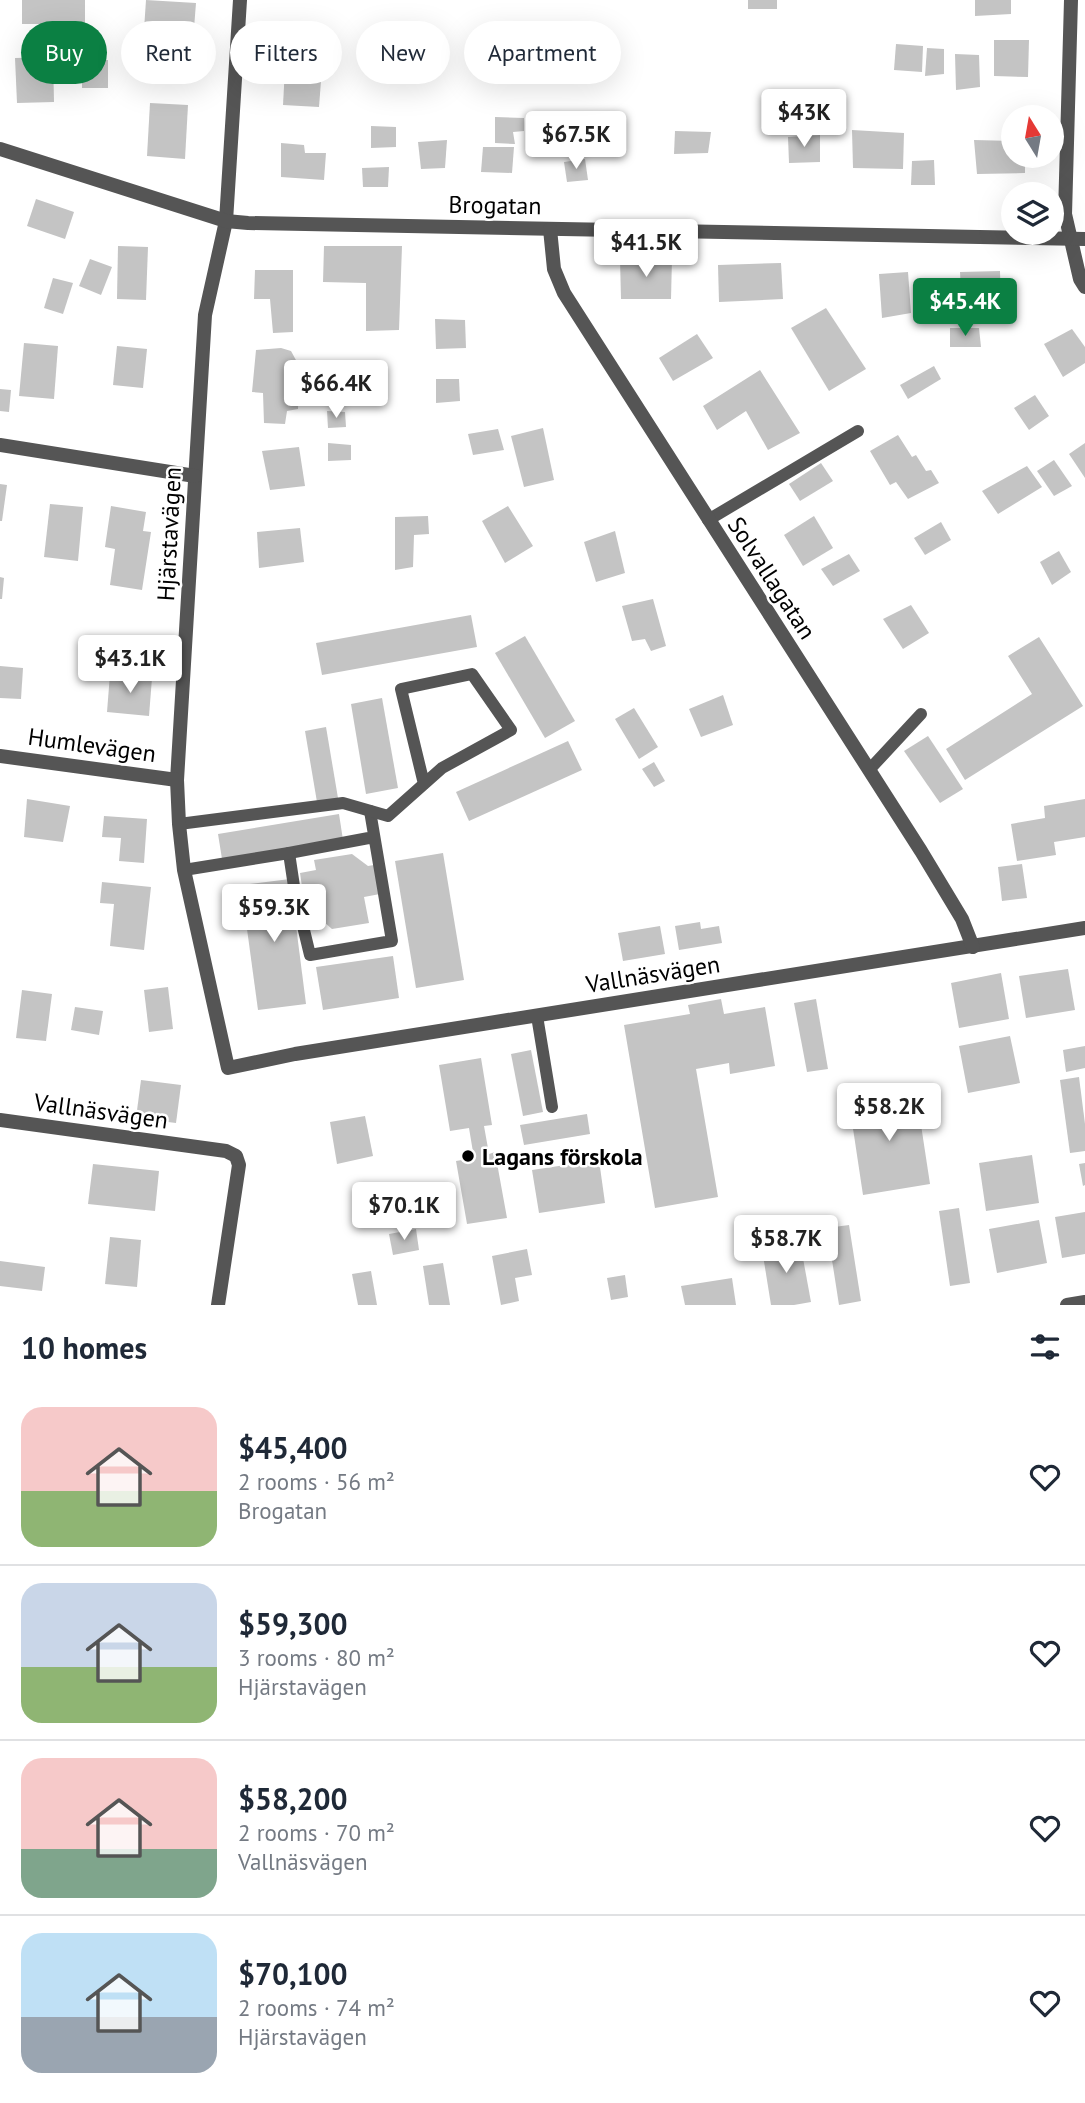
<!DOCTYPE html>
<meta charset="utf-8">
<style>
:root{--surface:#fff;--page:#f6f6f7;--text:#1f2937;--muted:#747a83;--line:#e0e1e3;--accent:#0b8043}
body{margin:0;font-family:"PT Sans",sans-serif;background:var(--page);color:var(--text);height:100vh;display:flex;flex-direction:column;font-size:26px;white-space:nowrap}
*{box-sizing:border-box;margin:0}
p{font-size:23px;color:var(--muted)}
.icon{flex:none;width:38px;height:38px;fill:none;stroke:currentColor;stroke-width:2;stroke-linecap:round;stroke-linejoin:round}
.map{position:relative;height:1305px;overflow:hidden}
.side{display:flex;flex-direction:column;background:var(--surface);flex:1}
.side>*{flex:none}
.hud{position:absolute;left:21px;top:21px;width:700px;height:63px;display:flex;gap:14px}
.needle{width:46px;rotate:349deg}
.buttons{position:absolute;left:1001px;top:105px;display:grid;gap:14px}
.buttons a{display:grid;place-items:center;width:63px;height:63px;border-radius:50%;background:var(--surface);box-shadow:0 7px 28px #0002;font-size:35px}
.price{position:absolute;translate:-50% -60px;padding:0 16px;border-radius:7px;background:#fff;color:#222;font-size:23px;line-height:46px;filter:drop-shadow(0 2px 4px #0008)}
.price::after{content:'';position:absolute;left:50%;top:42px;width:21px;height:16px;margin-left:-10px;background:inherit;clip-path:polygon(0 0,100% 0,50% 100%)}
.price.selected{background:var(--accent);color:#fff}
ul{padding:0;list-style:none}
li{display:flex;align-items:center;gap:21px;height:175px;padding:0 21px}
li+li{border-top:2px solid var(--line)}
li span{display:grid;place-items:center;flex:none;width:196px;height:140px;border-radius:21px;color:#555}
li>.icon{margin-inline-start:auto}
span .icon{width:84px;height:84px;fill:#fffc;stroke-width:1}
li b{font-size:30px}
h2{display:flex;justify-content:space-between;align-items:center;height:84px;padding:0 21px;font-size:30px}
.tag{padding:0 24px;border-radius:32px;background:var(--surface);box-shadow:0 7px 28px #0002;font-size:24px;line-height:63px}
.tag.selected{background:var(--accent);color:#fff}
.map>svg:first-child{display:block}
</style>
<div class="map">
<svg width="1085" height="1305" viewBox="0 0 1085 1305">
<rect width="100%" height="100%" fill="#fff"/>
<g fill="#c4c4c4">
<rect x="22" y="0" width="63" height="24"/>
<polygon points="146,0 196,3 191,66 156,64 158,31 144,30"/>
<rect x="748" y="0" width="29" height="9"/>
<polygon points="975,0 1011,0 1011,14 975,16"/>
<polygon points="994,40 1029,40 1028,77 994,76"/>
<polygon points="896,44 923,46 922,72 894,70"/>
<polygon points="927,48 944,49 944,74 925,76"/>
<polygon points="955,54 979,55 980,87 956,90"/>
<polygon points="53,57 54,102 17,103 15,58"/>
<rect x="82" y="60" width="26" height="28"/>
<polygon points="285,68 322,68 319,107 283,105"/>
<polygon points="150,103 188,105 185,159 147,156"/>
<polygon points="495,117 524,118 524,131 513,132 515,144 495,143"/>
<polygon points="609,123 610,150 571,151 570,125"/>
<polygon points="371,126 396,127 396,147 371,148"/>
<polygon points="852,130 904,133 903,169 853,168"/>
<polygon points="675,131 711,132 708,153 674,154"/>
<polygon points="820,135 820,162 789,163 788,137"/>
<polygon points="447,140 445,168 421,169 418,142"/>
<polygon points="974,140 1013,141 1013,156 1025,156 1025,173 977,174"/>
<polygon points="281,143 304,145 305,153 326,153 324,180 281,177"/>
<polygon points="483,147 514,147 512,173 481,172"/>
<polygon points="585,159 588,180 567,182 564,162"/>
<polygon points="934,160 935,185 911,185 912,161"/>
<polygon points="389,167 388,187 363,187 362,168"/>
<polygon points="36,199 74,212 65,239 27,226"/>
<polygon points="118,246 148,247 146,300 117,299"/>
<polygon points="324,246 402,246 399,330 366,331 366,283 323,282"/>
<polygon points="672,258 671,299 621,299 620,259"/>
<polygon points="90,259 112,267 101,295 79,286"/>
<polygon points="781,263 783,299 719,302 718,265"/>
<polygon points="255,270 293,270 293,332 273,333 270,299 254,299"/>
<polygon points="1000,271 1001,308 962,308 960,272"/>
<polygon points="908,272 911,313 882,318 879,274"/>
<polygon points="53,278 73,283 63,314 44,308"/>
<polygon points="826,308 866,369 829,391 791,328"/>
<polygon points="435,319 465,320 466,348 436,349"/>
<polygon points="950,328 979,328 981,347 950,347"/>
<polygon points="1072,329 1085,347 1085,363 1063,377 1044,344"/>
<polygon points="697,334 713,358 673,381 659,358"/>
<polygon points="24,343 58,346 54,399 19,396"/>
<polygon points="117,346 147,349 143,388 113,385"/>
<polygon points="281,348 291,351 297,362 299,374 298,409 287,411 285,424 264,423 263,393 252,392 256,350"/>
<polygon points="934,366 941,379 908,399 900,385"/>
<polygon points="760,370 800,433 768,450 746,411 717,430 703,406"/>
<polygon points="436,379 459,379 460,401 436,403"/>
<polygon points="0,389 11,390 9,412 0,411"/>
<polygon points="1035,395 1049,416 1029,430 1014,408"/>
<polygon points="327,411 345,412 346,427 328,428"/>
<polygon points="543,428 554,480 524,487 511,436"/>
<polygon points="498,429 504,450 473,455 468,434"/>
<polygon points="898,435 912,457 916,455 926,471 931,470 939,483 908,499 896,482 890,485 870,451"/>
<polygon points="328,443 351,445 351,460 328,461"/>
<polygon points="1085,443 1085,478 1069,454"/>
<polygon points="299,447 305,486 270,490 262,451"/>
<polygon points="1054,460 1072,486 1054,496 1037,471"/>
<polygon points="821,463 833,481 800,501 789,484"/>
<polygon points="1027,466 1042,487 998,514 982,491"/>
<polygon points="0,484 7,485 2,521 0,521"/>
<polygon points="50,504 83,507 78,561 44,557"/>
<polygon points="111,506 146,512 143,531 151,532 142,590 110,585 115,549 105,547"/>
<polygon points="508,506 533,546 505,563 482,521"/>
<polygon points="428,516 429,534 414,535 413,567 395,570 395,517"/>
<polygon points="814,516 833,548 803,566 784,535"/>
<polygon points="941,522 951,540 925,555 914,538"/>
<polygon points="300,528 304,562 259,568 257,532"/>
<polygon points="615,531 625,573 596,582 584,542"/>
<polygon points="1059,551 1071,572 1052,585 1040,562"/>
<polygon points="849,554 860,571 833,586 821,569"/>
<polygon points="0,577 4,578 2,599 0,599"/>
<polygon points="653,599 666,646 651,651 645,639 632,641 622,606"/>
<polygon points="911,605 929,633 903,649 883,619"/>
<polygon points="471,615 477,647 322,675 316,643"/>
<polygon points="525,636 575,721 545,738 495,653"/>
<polygon points="1039,637 1083,706 965,780 946,749 1032,694 1008,656"/>
<polygon points="0,666 23,668 21,699 0,698"/>
<polygon points="110,674 152,678 149,716 107,712"/>
<polygon points="723,695 733,725 701,737 689,709"/>
<polygon points="382,698 398,788 366,794 351,704"/>
<polygon points="634,708 658,747 639,759 615,719"/>
<polygon points="326,727 338,798 317,802 305,731"/>
<polygon points="928,736 963,789 940,803 904,751"/>
<polygon points="568,741 582,770 469,821 456,792"/>
<polygon points="654,762 665,781 654,787 642,769"/>
<polygon points="27,799 70,806 63,842 24,837"/>
<polygon points="1085,799 1085,837 1054,842 1056,855 1017,861 1011,824 1045,818 1044,806"/>
<polygon points="339,814 343,840 222,859 218,834"/>
<polygon points="104,816 147,819 144,863 119,861 121,838 102,837"/>
<polygon points="443,853 464,980 416,988 395,861"/>
<polygon points="352,854 368,866 374,865 380,894 364,897 369,923 332,929 324,922 321,904 305,907 300,873 316,870 314,860"/>
<polygon points="1022,864 1027,898 1002,901 998,867"/>
<polygon points="290,879 306,1004 258,1010 241,885"/>
<polygon points="102,882 151,887 144,950 110,946 114,904 100,903"/>
<polygon points="700,922 701,929 719,926 722,943 679,950 675,926"/>
<polygon points="660,926 665,954 623,961 618,933"/>
<polygon points="393,956 399,998 323,1010 316,967"/>
<polygon points="1068,969 1075,1010 1026,1018 1019,976"/>
<polygon points="1001,973 1009,1019 959,1028 951,983"/>
<polygon points="168,987 173,1029 149,1032 144,990"/>
<polygon points="22,990 52,994 46,1041 16,1038"/>
<polygon points="721,999 724,1014 765,1007 775,1066 730,1074 729,1063 696,1069 718,1197 655,1208 624,1025 690,1014 688,1005"/>
<polygon points="816,999 828,1069 807,1072 794,1003"/>
<polygon points="75,1007 103,1011 99,1035 71,1030"/>
<polygon points="1010,1036 1020,1083 968,1093 959,1046"/>
<polygon points="1085,1046 1085,1068 1066,1072 1063,1050"/>
<polygon points="531,1050 543,1112 523,1116 511,1054"/>
<polygon points="481,1058 492,1125 484,1126 489,1154 495,1152 507,1218 467,1224 456,1161 474,1158 469,1128 450,1131 439,1065"/>
<polygon points="1079,1077 1085,1124 1085,1151 1070,1153 1060,1080"/>
<polygon points="141,1080 181,1085 176,1123 136,1118"/>
<polygon points="916,1092 930,1184 863,1195 849,1102"/>
<polygon points="587,1114 590,1134 524,1145 520,1125"/>
<polygon points="365,1116 373,1156 337,1164 330,1122"/>
<polygon points="1032,1155 1039,1203 986,1211 979,1163"/>
<polygon points="599,1160 605,1203 539,1213 532,1170"/>
<polygon points="1085,1163 1085,1185 1083,1186 1079,1164"/>
<polygon points="93,1164 159,1171 155,1211 88,1204"/>
<polygon points="959,1208 970,1283 950,1286 939,1211"/>
<polygon points="1085,1212 1085,1254 1062,1258 1055,1217"/>
<polygon points="1039,1220 1047,1263 997,1273 989,1229"/>
<polygon points="849,1225 861,1301 839,1305 827,1228"/>
<polygon points="416,1229 419,1250 393,1255 389,1234"/>
<polygon points="110,1237 141,1240 137,1287 105,1284"/>
<polygon points="800,1242 811,1302 794,1305 771,1305 762,1249"/>
<polygon points="527,1249 532,1275 515,1278 519,1301 501,1305 492,1256"/>
<polygon points="0,1261 45,1267 42,1291 0,1286"/>
<polygon points="443,1263 450,1305 429,1305 423,1266"/>
<polygon points="371,1271 377,1305 358,1305 352,1274"/>
<polygon points="625,1275 628,1297 611,1300 607,1278"/>
<polygon points="732,1278 736,1305 685,1305 681,1286"/>
</g>
<g fill="none" stroke-linecap="round" stroke-linejoin="round">
<g stroke="#555" stroke-width="12">
<polyline points="708,520 858,431"/>
<polyline points="869,770 921,714"/>
<polyline points="370,811 392,941 310,955 295,893 289,853 374,837"/>
<polyline points="179,824 343,803 388,816 442,768 511,730 472,674 401,689 424,784"/>
<polyline points="184,870 289,853"/>
<polyline points="537,1016 552,1107"/>
</g>
<g stroke="#555" stroke-width="14">
<polyline points="240,0 226,221 205,315 177,780 179,824 184,870 228,1068 295,1054 1085,928"/>
<polyline points="1071,0 1065,214 1080,279 1085,287"/>
<polyline points="0,149 226,221 248,223 1085,239"/>
<polyline points="550,229 554,269 564,293 921,851 962,919 973,947"/>
<polyline points="0,445 195,476"/>
<polyline points="0,756 177,780"/>
<polyline points="0,1120 226,1151 236,1156 239,1165 218,1305"/>
<polyline points="1067,1305 1085,1302"/>
</g>
</g>
<circle fill="#000" stroke="#fff" stroke-width="2.5" cx="468" cy="1156" r="7"/>
<g text-anchor="middle" dominant-baseline="central" stroke-width="5" stroke-linejoin="round" paint-order="stroke">
<g font-size="24" fill="#000" stroke="#fff">
<text transform="translate(495 205) rotate(1)">Brogatan</text>
<text transform="translate(169 534) rotate(-87)">Hjärstavägen</text>
<text transform="translate(772 578) rotate(57)">Solvallagatan</text>
<text transform="translate(92 745) rotate(8)">Humlevägen</text>
<text transform="translate(653 974) rotate(-9)">Vallnäsvägen</text>
<text transform="translate(101 1111) rotate(8)">Vallnäsvägen</text>
</g>
<g font-size="24" font-weight="bold" fill="#000" stroke="#fff" text-anchor="start">
<text x="482" y="1156">Lagans förskola</text>
</g>
</g>
</svg>
<div class="buttons">
<a><svg class="needle" viewBox="-14 -14 28 28"><path d="M0-13l5 13h-10z" fill="#e53935"/><path d="M0 13l5-13h-10z" fill="#747a83"/></svg></a>
<a><svg class="icon" aria-label="layers" viewBox="0 0 24 24"><path d="M12 4l9 5-9 5-9-5zM3 14l9 5 9-5"/></svg></a>
</div>
<b class="price" style="left:804px;top:149px">$43K</b>
<b class="price" style="left:576px;top:171px">$67.5K</b>
<b class="price" style="left:646px;top:279px">$41.5K</b>
<b class="price selected" style="left:965px;top:338px">$45.4K</b>
<b class="price" style="left:336px;top:420px">$66.4K</b>
<b class="price" style="left:130px;top:695px">$43.1K</b>
<b class="price" style="left:274px;top:944px">$59.3K</b>
<b class="price" style="left:889px;top:1143px">$58.2K</b>
<b class="price" style="left:404px;top:1242px">$70.1K</b>
<b class="price" style="left:786px;top:1275px">$58.7K</b>
<div class="hud">
<a class="tag selected">Buy</a>
<a class="tag">Rent</a>
<a class="tag">Filters</a>
<a class="tag">New</a>
<a class="tag">Apartment</a>
</div>
</div>
<section class="side">
<h2>10 homes<svg class="icon" aria-label="filters" viewBox="0 0 24 24"><path d="M4 7h16M4 17h16"/><circle cx="9" cy="7" r="2"/><circle cx="15" cy="17" r="2"/></svg></h2>
<ul>
<li><span style="background:linear-gradient(#f6c9c9 60%,#8fb573 0)"><svg class="icon" aria-label="home" viewBox="0 0 24 24"><path d="M3 11l9-7 9 7M6 9v11h12V9"/></svg></span><div><b>$45,400</b><p>2 rooms · 56 m²</p><p>Brogatan</p></div><svg class="icon" aria-label="heart" viewBox="0 0 24 24"><path d="M12 20l-8-8c-3-5 5-10 8-4 3-6 11-1 8 4z"/></svg></li>
<li><span style="background:linear-gradient(#c9d6e8 60%,#8fb573 0)"><svg class="icon" aria-label="home" viewBox="0 0 24 24"><path d="M3 11l9-7 9 7M6 9v11h12V9"/></svg></span><div><b>$59,300</b><p>3 rooms · 80 m²</p><p>Hjärstavägen</p></div><svg class="icon" aria-label="heart" viewBox="0 0 24 24"><path d="M12 20l-8-8c-3-5 5-10 8-4 3-6 11-1 8 4z"/></svg></li>
<li><span style="background:linear-gradient(#f6c9c9 65%,#7fa58c 0)"><svg class="icon" aria-label="home" viewBox="0 0 24 24"><path d="M3 11l9-7 9 7M6 9v11h12V9"/></svg></span><div><b>$58,200</b><p>2 rooms · 70 m²</p><p>Vallnäsvägen</p></div><svg class="icon" aria-label="heart" viewBox="0 0 24 24"><path d="M12 20l-8-8c-3-5 5-10 8-4 3-6 11-1 8 4z"/></svg></li>
<li><span style="background:linear-gradient(#bfe0f5 60%,#9aa5b1 0)"><svg class="icon" aria-label="home" viewBox="0 0 24 24"><path d="M3 11l9-7 9 7M6 9v11h12V9"/></svg></span><div><b>$70,100</b><p>2 rooms · 74 m²</p><p>Hjärstavägen</p></div><svg class="icon" aria-label="heart" viewBox="0 0 24 24"><path d="M12 20l-8-8c-3-5 5-10 8-4 3-6 11-1 8 4z"/></svg></li>
</ul>
</section>
